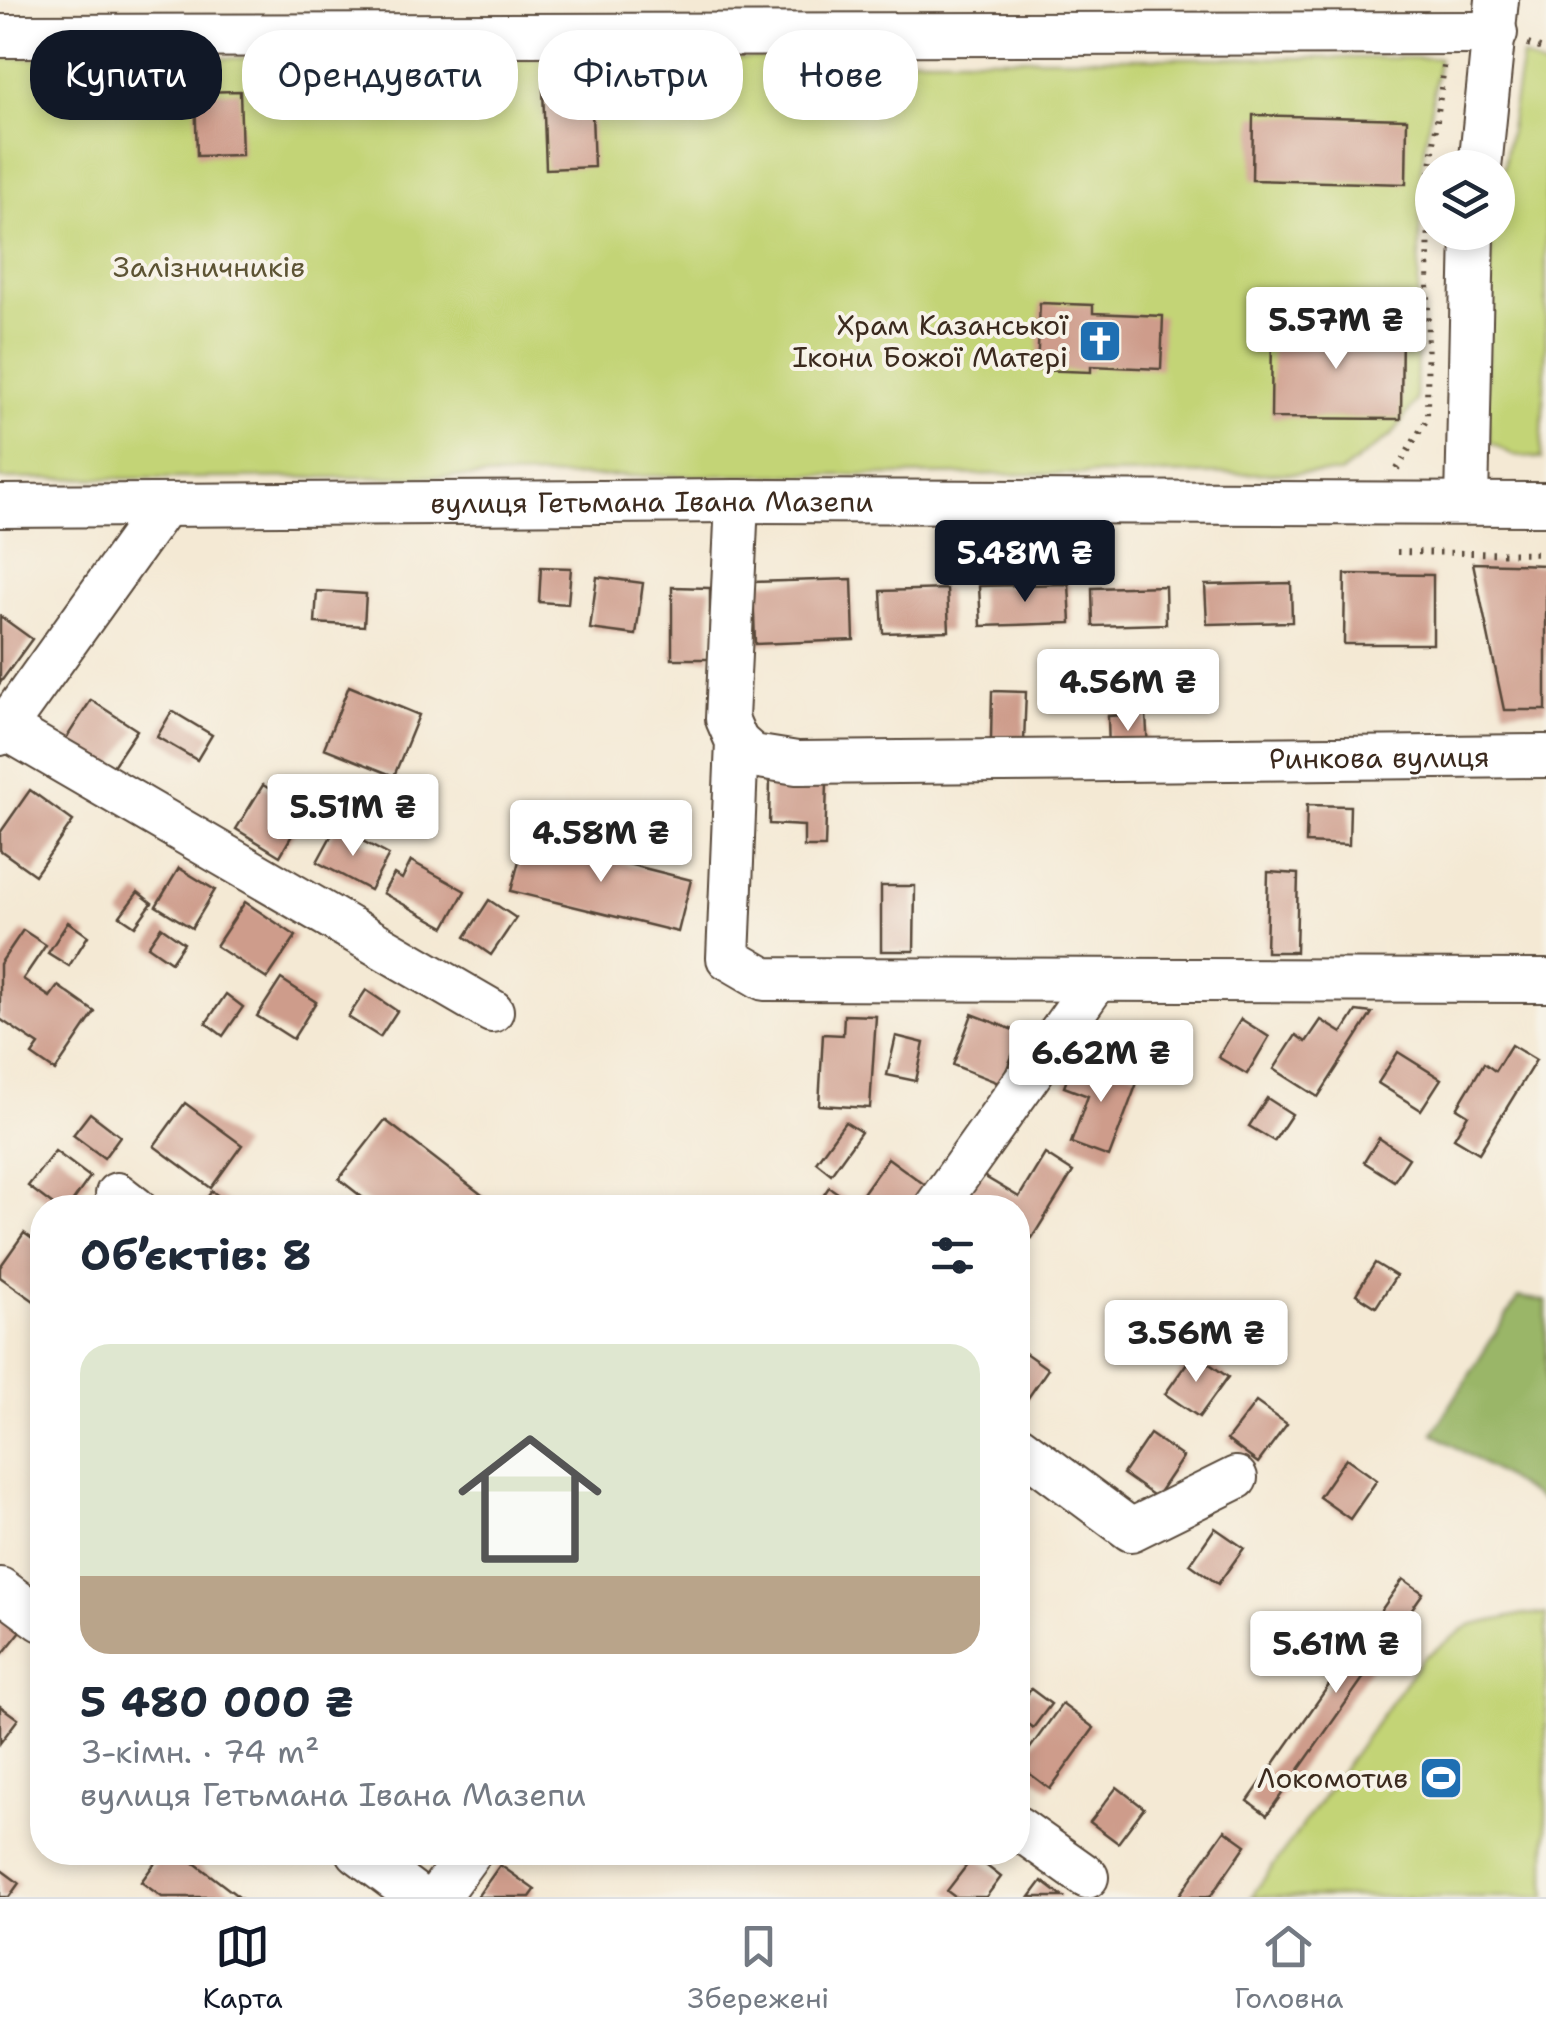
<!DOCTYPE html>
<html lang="uk">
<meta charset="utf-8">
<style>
:root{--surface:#fff;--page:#f2f2f3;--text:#1f2937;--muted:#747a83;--line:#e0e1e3;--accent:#111827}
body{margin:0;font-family:"Shantell Sans",sans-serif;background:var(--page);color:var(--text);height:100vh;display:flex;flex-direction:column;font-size:38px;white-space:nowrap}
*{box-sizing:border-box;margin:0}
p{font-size:32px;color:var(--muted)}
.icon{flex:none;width:55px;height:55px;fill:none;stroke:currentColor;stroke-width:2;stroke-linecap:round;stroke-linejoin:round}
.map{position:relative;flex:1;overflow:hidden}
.drawer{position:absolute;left:30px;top:1195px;width:1000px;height:670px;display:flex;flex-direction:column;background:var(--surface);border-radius:40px;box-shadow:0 5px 15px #0003}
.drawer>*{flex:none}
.guide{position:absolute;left:30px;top:30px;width:1000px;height:90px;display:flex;gap:20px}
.controls{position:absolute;left:1415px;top:150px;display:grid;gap:20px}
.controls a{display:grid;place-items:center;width:100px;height:100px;border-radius:50%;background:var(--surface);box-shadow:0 5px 15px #0003;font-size:50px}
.price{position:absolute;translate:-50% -85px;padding:0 22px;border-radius:10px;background:#fff;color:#222;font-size:32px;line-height:65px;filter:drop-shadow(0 2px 5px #0008)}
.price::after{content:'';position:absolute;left:50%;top:60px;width:30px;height:22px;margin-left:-15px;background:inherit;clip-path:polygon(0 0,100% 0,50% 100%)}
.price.active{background:var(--accent);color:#fff}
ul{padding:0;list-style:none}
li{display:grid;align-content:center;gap:20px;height:530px;padding:0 50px}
li span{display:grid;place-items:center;height:310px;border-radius:30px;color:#555}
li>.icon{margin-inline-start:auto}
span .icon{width:180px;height:180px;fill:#fffc;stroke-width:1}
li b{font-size:42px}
h2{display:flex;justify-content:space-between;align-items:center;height:120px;padding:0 50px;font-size:42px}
.chip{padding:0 35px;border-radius:40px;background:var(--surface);box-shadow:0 5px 15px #0003;font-size:35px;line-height:90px}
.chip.active{background:var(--accent);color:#fff}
.tabs{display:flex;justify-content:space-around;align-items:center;height:140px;border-top:2px solid var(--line);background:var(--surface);font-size:28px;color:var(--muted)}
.tabs a{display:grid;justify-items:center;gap:5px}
.tabs .active{color:var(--accent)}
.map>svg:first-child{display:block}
</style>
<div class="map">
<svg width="1546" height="1897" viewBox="0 0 1546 1897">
<rect width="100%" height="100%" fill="#f7f3e8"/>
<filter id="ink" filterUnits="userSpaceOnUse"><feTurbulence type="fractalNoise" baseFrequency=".01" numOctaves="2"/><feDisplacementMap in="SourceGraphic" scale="20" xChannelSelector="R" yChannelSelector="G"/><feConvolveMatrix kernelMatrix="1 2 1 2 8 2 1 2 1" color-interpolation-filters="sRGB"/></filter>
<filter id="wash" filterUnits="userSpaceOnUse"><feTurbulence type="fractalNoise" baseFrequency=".0048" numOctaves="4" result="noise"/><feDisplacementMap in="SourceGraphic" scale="40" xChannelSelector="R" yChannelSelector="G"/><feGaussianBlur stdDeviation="2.25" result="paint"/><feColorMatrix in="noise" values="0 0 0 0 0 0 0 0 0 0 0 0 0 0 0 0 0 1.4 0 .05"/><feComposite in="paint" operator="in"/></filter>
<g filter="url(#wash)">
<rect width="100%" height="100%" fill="#f4e9d4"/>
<g fill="#c3d476" stroke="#7f7f4a" stroke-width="2.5">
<polygon points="1522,56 1546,70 1546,343 1541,459 1513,455 1490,442 1485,408 1492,233 1498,232 1498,202"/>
<polygon points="0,58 1439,58 1421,170 1416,401 1393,434 1340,473 0,479"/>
<polygon points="1524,1614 1546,1615 1546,1897 1251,1897 1422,1659 1469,1626"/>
</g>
<polygon fill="#9ab667" stroke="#6a7042" stroke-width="2.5" points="1518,1297 1546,1301 1546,1503 1433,1433"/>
<g id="blocks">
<g fill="#ce9c8b">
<polygon points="591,87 594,167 546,169 543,88"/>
<polygon points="240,91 242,155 197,156 195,92"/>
<polygon points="1253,115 1407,119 1406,184 1252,180"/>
<polygon points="1040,303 1093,305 1093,313 1163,316 1161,369 1091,366 1091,372 1037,370"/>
<polygon points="1272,324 1402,325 1401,419 1271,418"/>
<polygon points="1473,563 1546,565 1546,710 1504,710"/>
<polygon points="541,567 571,568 568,604 539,602"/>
<polygon points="1345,574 1433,575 1433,644 1344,644"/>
<polygon points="597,577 643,583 636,635 590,629"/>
<polygon points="852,579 854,640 755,644 753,582"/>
<polygon points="1291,583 1292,622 1207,624 1205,585"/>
<polygon points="1069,584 1071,623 981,626 979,586"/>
<polygon points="1165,586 1166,624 1093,626 1092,588"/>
<polygon points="672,587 710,588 710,659 672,659"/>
<polygon points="947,589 949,631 883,633 881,591"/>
<polygon points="317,591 366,594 364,626 315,623"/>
<polygon points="0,616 32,639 0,683"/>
<polygon points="349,686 419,715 394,776 324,748"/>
<polygon points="992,691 1026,692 1024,741 991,740"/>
<polygon points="91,700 137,730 111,769 65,740"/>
<polygon points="172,711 212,735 197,760 157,737"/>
<polygon points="1146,714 1148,751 1109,753 1108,716"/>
<polygon points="770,780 827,782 825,847 804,847 804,826 769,824"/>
<polygon points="263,785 306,811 280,856 236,829"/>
<polygon points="30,790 73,821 35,875 0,850 0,833"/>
<polygon points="1307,805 1350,806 1349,845 1306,843"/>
<polygon points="336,827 389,855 370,890 317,862"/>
<polygon points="525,838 691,880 678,932 511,891"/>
<polygon points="411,861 465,891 445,927 383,893 394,874 402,879"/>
<polygon points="179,868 215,890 192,928 156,906"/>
<polygon points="1268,872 1298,874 1296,952 1266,952"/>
<polygon points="881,886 915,886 914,951 881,951"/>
<polygon points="138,892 152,903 135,926 120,916"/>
<polygon points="489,900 516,918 491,955 465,937"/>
<polygon points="245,902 296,936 267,979 216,946"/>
<polygon points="68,922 88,936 69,966 48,953"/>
<polygon points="161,927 184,943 171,962 148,946"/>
<polygon points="23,930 46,945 23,979 50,997 58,986 95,1012 55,1071 32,1055 39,1045 0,1019 0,964"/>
<polygon points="281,979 316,1002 293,1039 257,1016"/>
<polygon points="366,990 397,1011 380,1037 348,1017"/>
<polygon points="226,994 243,1007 223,1036 206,1023"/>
<polygon points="1356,1011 1372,1013 1318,1097 1274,1069 1296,1035 1306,1042 1321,1020 1342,1033"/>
<polygon points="972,1014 1021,1033 1001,1084 953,1065"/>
<polygon points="844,1015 876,1016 870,1108 819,1105 823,1034 843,1035"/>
<polygon points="1241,1019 1269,1037 1247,1074 1218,1057"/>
<polygon points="896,1036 924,1043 916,1081 887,1075"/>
<polygon points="1511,1045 1536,1060 1479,1153 1454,1138 1468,1115 1457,1108 1484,1063 1495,1071"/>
<polygon points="1398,1052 1441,1079 1421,1110 1378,1083"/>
<polygon points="1074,1061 1108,1074 1112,1064 1140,1075 1109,1157 1071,1143 1088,1096 1064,1087"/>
<polygon points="1267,1098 1292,1114 1274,1141 1249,1126"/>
<polygon points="185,1103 242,1145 211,1188 154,1146"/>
<polygon points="90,1113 120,1136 104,1158 73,1135"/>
<polygon points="385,1120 499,1208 376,1208 339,1179"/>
<polygon points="845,1122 861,1132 831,1174 816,1162"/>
<polygon points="1379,1138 1409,1158 1394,1181 1364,1162"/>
<polygon points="55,1151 90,1177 68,1208 57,1208 28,1186"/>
<polygon points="1045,1154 1073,1172 1032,1238 1018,1229 1018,1208 982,1208 965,1197 980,1174 1019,1197"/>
<polygon points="888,1158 932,1190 919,1208 871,1208 859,1199"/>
<polygon points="829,1187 851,1202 847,1208 815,1208"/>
<polygon points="212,1191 229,1204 227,1208 199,1208"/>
<polygon points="24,1233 42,1246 42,1296 37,1303 0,1277 0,1267"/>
<polygon points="1375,1263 1396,1276 1376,1307 1356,1294"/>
<polygon points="1018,1348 1048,1369 1021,1408 1018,1406"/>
<polygon points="1194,1353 1228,1377 1199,1417 1165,1394"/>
<polygon points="1256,1402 1287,1424 1258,1463 1227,1440"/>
<polygon points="1150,1434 1183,1457 1156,1497 1123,1474"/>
<polygon points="1346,1458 1377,1480 1350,1519 1319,1497"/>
<polygon points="1215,1528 1244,1548 1218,1584 1190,1564"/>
<polygon points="1403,1579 1423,1593 1267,1815 1248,1801"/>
<polygon points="0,1615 21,1631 0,1657"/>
<polygon points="1031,1689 1051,1704 1033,1728 1018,1717 1018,1708"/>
<polygon points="1062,1704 1094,1728 1050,1789 1018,1765"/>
<polygon points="0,1706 18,1719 0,1743"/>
<polygon points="1117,1787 1144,1808 1118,1843 1090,1822"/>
<polygon points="1225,1830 1246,1845 1210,1897 1178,1897"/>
<polygon points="163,1852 180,1852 239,1897 162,1897 141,1882"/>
<polygon points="974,1856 1001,1877 986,1897 955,1897 947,1891"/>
<polygon points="500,1865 535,1890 530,1897 477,1897"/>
<polygon points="0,1869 19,1883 9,1897 0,1897"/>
<polygon points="1042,1881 1063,1897 1030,1897"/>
</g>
</g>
</g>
<g filter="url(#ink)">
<use href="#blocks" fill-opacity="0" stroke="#574739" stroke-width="2.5"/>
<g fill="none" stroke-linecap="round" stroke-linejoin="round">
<g stroke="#574739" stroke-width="46">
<g id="minor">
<polyline points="0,36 1496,33"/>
<polyline points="1480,168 1497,0"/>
<polyline points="737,501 727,719 737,742 728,958 764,979 1546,981"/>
<polyline points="1467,502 1473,232"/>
<path id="s1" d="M0,506l737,-5 809,3"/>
<polyline points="5,728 492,1011"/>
<polyline points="0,734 164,505"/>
<path id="s2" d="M737,742l16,14 44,7 749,-7"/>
<polyline points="117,1194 135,1208"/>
<polyline points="935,1208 1095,983"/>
<polyline points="1018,1446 1131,1530 1236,1478"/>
<polyline points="0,1589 42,1620"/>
<polyline points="1018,1828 1087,1877"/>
<polyline points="358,1852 418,1897"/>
<polyline points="437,1897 470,1852"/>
</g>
</g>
<g stroke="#574739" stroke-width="6" stroke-dasharray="2.5 8" stroke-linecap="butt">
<polyline points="1528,44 1546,50"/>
<polyline points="1397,469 1427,419 1429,182 1444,66"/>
<polyline points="1397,552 1546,554"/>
</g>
<use href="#minor" stroke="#fff" stroke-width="42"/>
</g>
</g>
<defs>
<g id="church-square" transform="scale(2.25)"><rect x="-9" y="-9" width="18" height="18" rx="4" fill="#1f6fb2" stroke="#f7f3e8"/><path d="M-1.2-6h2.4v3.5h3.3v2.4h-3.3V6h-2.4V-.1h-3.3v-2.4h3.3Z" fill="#fff"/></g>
<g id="stadium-square" transform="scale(2.25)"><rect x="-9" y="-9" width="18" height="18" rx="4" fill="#1f6fb2" stroke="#f7f3e8"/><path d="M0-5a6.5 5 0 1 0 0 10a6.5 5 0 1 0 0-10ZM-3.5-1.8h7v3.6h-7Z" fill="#fff"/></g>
</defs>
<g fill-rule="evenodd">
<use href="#church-square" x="1100" y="341"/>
<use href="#stadium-square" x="1441" y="1778"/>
</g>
<g text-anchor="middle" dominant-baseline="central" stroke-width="8" stroke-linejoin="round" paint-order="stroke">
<g font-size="28" fill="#5d5434" stroke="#f7f3e8">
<text x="209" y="267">Залізничників</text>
</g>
<g font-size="28" fill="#3b2a1e" stroke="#f7f3e8" text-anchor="end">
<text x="1068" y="325">Храм Казанської<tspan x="1068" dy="32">Ікони Божої Матері</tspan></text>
<text x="1408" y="1778">Локомотив</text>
</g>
<g font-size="28" fill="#3b2a1e" stroke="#f7f3e8">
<text stroke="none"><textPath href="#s1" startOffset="652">вулиця Гетьмана Івана Мазепи</textPath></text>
<text stroke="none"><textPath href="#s2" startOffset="648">Ринкова вулиця</textPath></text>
</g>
</g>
</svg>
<div class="controls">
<a><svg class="icon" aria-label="layers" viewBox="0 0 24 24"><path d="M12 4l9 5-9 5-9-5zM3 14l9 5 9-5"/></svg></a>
</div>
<b class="price" style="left:1336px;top:372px">5.57M ₴</b>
<b class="price active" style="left:1025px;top:605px">5.48M ₴</b>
<b class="price" style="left:1128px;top:734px">4.56M ₴</b>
<b class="price" style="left:353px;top:859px">5.51M ₴</b>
<b class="price" style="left:601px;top:885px">4.58M ₴</b>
<b class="price" style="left:1101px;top:1105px">6.62M ₴</b>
<b class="price" style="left:1196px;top:1385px">3.56M ₴</b>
<b class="price" style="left:1336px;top:1696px">5.61M ₴</b>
<div class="guide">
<a class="chip active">Купити</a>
<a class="chip">Орендувати</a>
<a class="chip">Фільтри</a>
<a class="chip">Нове</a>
</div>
<section class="drawer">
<h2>Об’єктів: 8<svg class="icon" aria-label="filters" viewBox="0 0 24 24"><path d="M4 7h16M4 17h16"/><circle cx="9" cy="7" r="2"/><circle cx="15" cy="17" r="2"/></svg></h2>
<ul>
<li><span style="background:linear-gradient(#dfe7d0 75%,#b9a48a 0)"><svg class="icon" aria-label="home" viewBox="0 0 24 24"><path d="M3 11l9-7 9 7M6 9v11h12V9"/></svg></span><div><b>5 480 000 ₴</b><p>3-кімн. · 74 m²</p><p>вулиця Гетьмана Івана Мазепи</p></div></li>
</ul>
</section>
</div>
<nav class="tabs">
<a class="active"><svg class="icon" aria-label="map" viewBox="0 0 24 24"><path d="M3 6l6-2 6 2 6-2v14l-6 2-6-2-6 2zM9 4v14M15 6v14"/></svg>Карта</a>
<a><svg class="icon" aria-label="saved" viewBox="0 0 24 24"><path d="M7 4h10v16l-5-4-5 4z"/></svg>Збережені</a>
<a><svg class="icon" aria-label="home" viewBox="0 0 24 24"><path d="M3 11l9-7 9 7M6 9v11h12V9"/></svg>Головна</a>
</nav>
